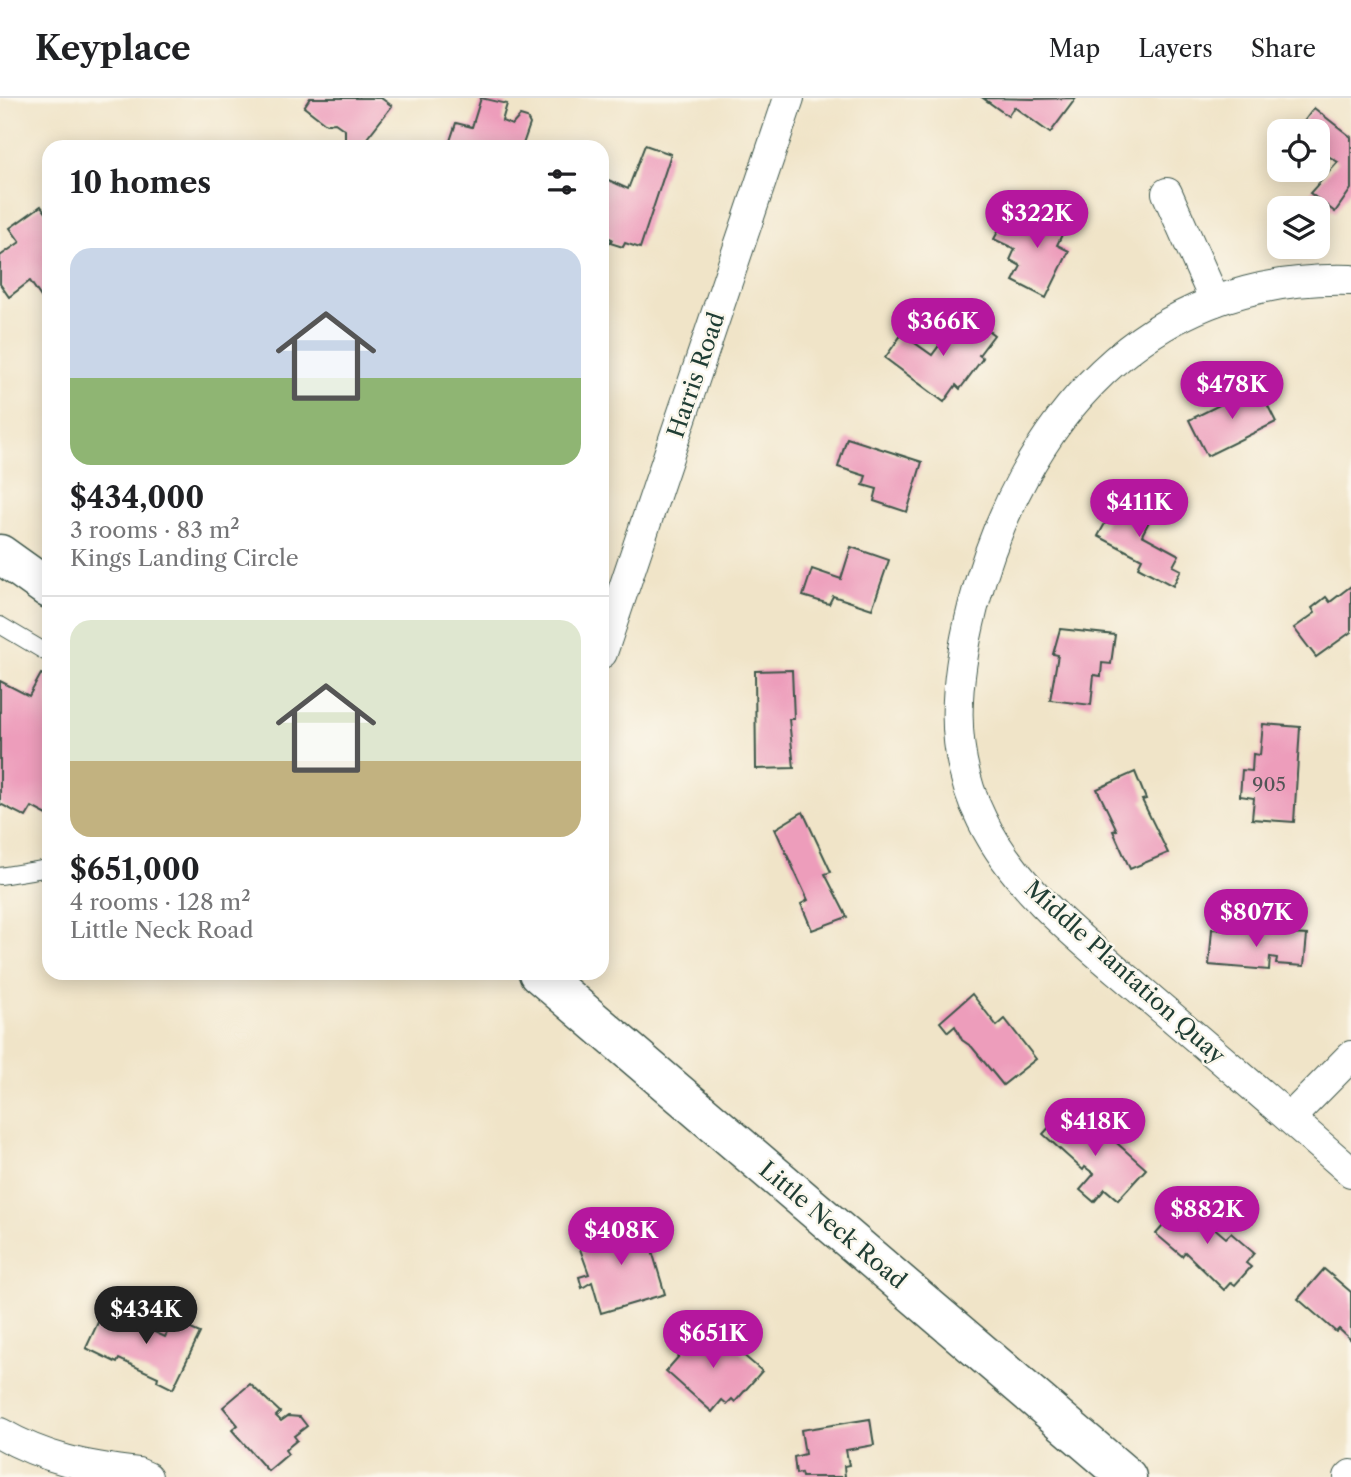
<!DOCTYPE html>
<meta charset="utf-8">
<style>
:root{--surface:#fff;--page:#f6f6f6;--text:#202124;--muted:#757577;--line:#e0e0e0;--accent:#b5179e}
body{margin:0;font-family:"Libre Caslon Text",serif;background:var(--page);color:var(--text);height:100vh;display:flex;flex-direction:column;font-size:26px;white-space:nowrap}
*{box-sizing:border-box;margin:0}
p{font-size:23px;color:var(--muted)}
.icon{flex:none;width:38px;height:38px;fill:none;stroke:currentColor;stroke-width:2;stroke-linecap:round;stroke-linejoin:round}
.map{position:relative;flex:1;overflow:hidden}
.details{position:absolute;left:42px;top:42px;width:567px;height:840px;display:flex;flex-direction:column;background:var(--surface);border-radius:21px;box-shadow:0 4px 18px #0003}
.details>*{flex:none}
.tools{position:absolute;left:1267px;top:21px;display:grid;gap:14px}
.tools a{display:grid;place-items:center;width:63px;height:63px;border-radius:14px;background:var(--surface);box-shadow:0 4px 18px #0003;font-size:35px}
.price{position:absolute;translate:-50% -60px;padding:0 16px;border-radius:24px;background:var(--accent);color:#fff;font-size:23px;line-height:46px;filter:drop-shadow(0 2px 4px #0008)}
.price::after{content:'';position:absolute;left:50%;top:42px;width:21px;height:16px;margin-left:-10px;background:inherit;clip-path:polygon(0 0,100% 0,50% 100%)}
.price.on{background:#222;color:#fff}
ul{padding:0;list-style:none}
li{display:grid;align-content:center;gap:14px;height:371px;padding:0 28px}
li+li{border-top:2px solid var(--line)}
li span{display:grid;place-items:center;height:217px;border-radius:21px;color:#555}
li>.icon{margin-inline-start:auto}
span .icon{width:126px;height:126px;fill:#fffc;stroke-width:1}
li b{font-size:30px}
h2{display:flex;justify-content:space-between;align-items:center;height:84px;padding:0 28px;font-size:30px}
header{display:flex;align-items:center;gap:42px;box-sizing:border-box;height:98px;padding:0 35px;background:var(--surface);border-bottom:2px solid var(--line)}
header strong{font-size:33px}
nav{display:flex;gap:38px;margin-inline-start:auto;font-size:24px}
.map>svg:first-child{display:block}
</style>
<header>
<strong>Keyplace</strong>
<nav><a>Map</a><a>Layers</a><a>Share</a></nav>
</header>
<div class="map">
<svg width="1351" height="1379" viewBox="0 0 1351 1379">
<rect width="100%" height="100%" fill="#fbf7ec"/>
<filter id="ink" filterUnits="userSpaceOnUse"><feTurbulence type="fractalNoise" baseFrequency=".0143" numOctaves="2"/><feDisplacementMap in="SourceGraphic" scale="14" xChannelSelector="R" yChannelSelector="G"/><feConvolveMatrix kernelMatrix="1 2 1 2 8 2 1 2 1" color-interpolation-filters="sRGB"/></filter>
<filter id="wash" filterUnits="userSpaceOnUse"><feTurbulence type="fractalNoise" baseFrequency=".00686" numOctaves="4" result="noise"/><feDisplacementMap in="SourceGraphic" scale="28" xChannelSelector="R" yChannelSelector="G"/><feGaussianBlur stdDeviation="1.57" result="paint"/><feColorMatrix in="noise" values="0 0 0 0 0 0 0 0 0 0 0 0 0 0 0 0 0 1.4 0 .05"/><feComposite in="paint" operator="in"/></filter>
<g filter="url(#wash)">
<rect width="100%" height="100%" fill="#f0e4c8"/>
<g id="blocks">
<g fill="#ed9dbb">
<polygon points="310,0 381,0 392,8 360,49 355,49 345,42 345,32 335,25 326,26 304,9"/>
<polygon points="481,0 507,6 502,23 512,27 520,18 527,20 530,26 522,49 448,49 456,25 472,29"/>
<polygon points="983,0 1033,1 1076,0 1050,35 1014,9 1008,18"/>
<polygon points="1314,10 1351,39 1351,91 1335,114 1310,95 1338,64 1318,52 1318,33 1297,33"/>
<polygon points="645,47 671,56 640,150 625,145 623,149 610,145 612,141 602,137 602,79 628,91"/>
<polygon points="1040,107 1069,122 1057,147 1069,153 1046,200 1013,183 1021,168 1010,162 1015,151 994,141 1005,121 1027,133"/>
<polygon points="41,108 49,119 49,198 43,202 30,183 9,199 0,186 0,158 20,144 10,130"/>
<polygon points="964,214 994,237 979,257 983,260 960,291 956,287 944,304 885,260 902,236 932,257"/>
<polygon points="1258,288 1276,324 1207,358 1189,322"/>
<polygon points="847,340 922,364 907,414 874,403 877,391 863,387 866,378 838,369"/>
<polygon points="1122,395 1155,412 1142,437 1179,457 1173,468 1181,472 1173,488 1138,469 1142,461 1098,438"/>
<polygon points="851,449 889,462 872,511 833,498 829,506 803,498 812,471 841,481"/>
<polygon points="1351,488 1351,534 1316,559 1294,530 1315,515 1312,510 1326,499 1330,504"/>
<polygon points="1060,531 1115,537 1111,566 1102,565 1101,578 1094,577 1091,607 1050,602 1058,557 1053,556"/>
<polygon points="792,572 794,621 789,621 794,670 756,671 755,573"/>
<polygon points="41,576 49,580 49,718 32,709 26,719 0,706 0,583 29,598"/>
<polygon points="1263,626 1300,629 1294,724 1252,721 1254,700 1240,698 1242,672 1252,673 1253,656 1260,657"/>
<polygon points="1135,674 1146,701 1142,702 1168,755 1130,771 1113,733 1117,732 1097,691"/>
<polygon points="803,714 831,774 825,776 847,819 812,832 801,806 808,802 775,731"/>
<polygon points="1212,831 1307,837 1304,868 1276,866 1277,860 1270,859 1269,872 1209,867"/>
<polygon points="972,896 997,928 1005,921 1036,961 1003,987 972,949 962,942 955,928 948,934 940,924"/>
<polygon points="1064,1013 1102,1046 1109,1038 1146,1071 1118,1102 1105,1091 1094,1104 1080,1092 1094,1076 1085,1069 1083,1072 1043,1036"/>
<polygon points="1184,1104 1226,1140 1231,1135 1254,1155 1246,1165 1251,1169 1235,1187 1231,1184 1224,1192 1185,1154 1182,1158 1156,1136"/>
<polygon points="643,1123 665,1196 601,1215 592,1184 582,1190 579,1179 589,1176 580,1151 582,1150 580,1141"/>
<polygon points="1324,1171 1351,1194 1351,1242 1339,1231 1336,1234 1298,1201"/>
<polygon points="138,1208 157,1217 150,1232 165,1239 173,1223 200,1235 173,1291 157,1283 158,1279 119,1261 117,1265 86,1250 100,1220 127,1233"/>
<polygon points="707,1226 762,1273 735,1304 732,1301 727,1306 722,1302 712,1314 666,1273"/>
<polygon points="250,1286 280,1314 276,1318 281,1323 288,1318 300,1319 307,1328 294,1338 297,1342 285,1352 288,1356 268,1373 232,1332 238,1327 223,1309"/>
<polygon points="870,1321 874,1347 846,1352 849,1367 844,1368 845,1379 802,1379 801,1375 796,1376 794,1359 805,1356 801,1332"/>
</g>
</g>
</g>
<g filter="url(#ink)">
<use href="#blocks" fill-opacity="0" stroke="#3e564a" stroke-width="2"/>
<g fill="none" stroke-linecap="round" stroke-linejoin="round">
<g stroke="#3e564a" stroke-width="18">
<g id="service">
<polyline points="0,527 49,556"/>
<polyline points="0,778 49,770"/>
</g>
</g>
<g stroke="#3e564a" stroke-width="32">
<g id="minor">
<polyline points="1167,95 1215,203"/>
<path d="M1351,182c-206,-6 -330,142 -378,327 -18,72 -26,144 9,213 37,75 108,126 170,180 67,57 133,114 199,172"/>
<polyline points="602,555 789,0"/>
<polyline points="1290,1020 1351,958"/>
<path d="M0,1335c45,26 87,34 138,40l9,4"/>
<polyline points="1349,1379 1351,1377"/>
</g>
</g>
<g stroke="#3e564a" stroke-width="41">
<g id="tertiary">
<polyline points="0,456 49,491"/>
<polyline points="538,875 1127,1379"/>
</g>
</g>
<use href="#service" stroke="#fff" stroke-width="16"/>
<use href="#minor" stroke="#fff" stroke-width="30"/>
<use href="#tertiary" stroke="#fff" stroke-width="38"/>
</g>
</g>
<g text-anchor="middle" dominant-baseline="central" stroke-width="5" stroke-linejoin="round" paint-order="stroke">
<g font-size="19" fill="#525556">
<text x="1269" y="686">905</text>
</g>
<g font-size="23" fill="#1f3d34" stroke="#fbf7ec">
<text transform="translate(696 277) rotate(-71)">Harris Road</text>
<text transform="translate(1125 874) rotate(42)">Middle Plantation Quay</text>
<text transform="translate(833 1127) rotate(40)">Little Neck Road</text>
</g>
</g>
</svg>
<div class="tools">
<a><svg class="icon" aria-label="locate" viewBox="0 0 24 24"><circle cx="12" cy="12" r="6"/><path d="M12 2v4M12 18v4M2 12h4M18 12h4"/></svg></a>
<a><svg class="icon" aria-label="layers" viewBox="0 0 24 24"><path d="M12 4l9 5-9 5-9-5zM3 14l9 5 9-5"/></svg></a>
</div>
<b class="price" style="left:1037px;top:152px">$322K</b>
<b class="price" style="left:943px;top:260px">$366K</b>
<b class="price" style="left:1232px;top:323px">$478K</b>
<b class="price" style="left:1139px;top:441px">$411K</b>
<b class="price" style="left:1256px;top:851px">$807K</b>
<b class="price" style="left:1095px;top:1060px">$418K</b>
<b class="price" style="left:1207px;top:1148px">$882K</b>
<b class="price" style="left:621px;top:1169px">$408K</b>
<b class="price on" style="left:146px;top:1248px">$434K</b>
<b class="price" style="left:713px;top:1272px">$651K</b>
<section class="details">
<h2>10 homes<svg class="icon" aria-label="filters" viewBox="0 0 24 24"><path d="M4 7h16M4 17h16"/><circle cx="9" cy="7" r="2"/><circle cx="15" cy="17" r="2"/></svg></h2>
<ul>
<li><span style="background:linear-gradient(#c9d6e8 60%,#8fb573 0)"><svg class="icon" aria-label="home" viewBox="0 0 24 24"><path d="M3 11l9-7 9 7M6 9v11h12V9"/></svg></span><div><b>$434,000</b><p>3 rooms · 83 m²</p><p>Kings Landing Circle</p></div></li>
<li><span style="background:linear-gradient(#dfe7d0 65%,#c2b280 0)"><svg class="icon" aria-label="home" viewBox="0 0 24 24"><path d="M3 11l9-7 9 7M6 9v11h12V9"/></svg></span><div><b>$651,000</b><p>4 rooms · 128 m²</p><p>Little Neck Road</p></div></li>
</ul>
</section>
</div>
